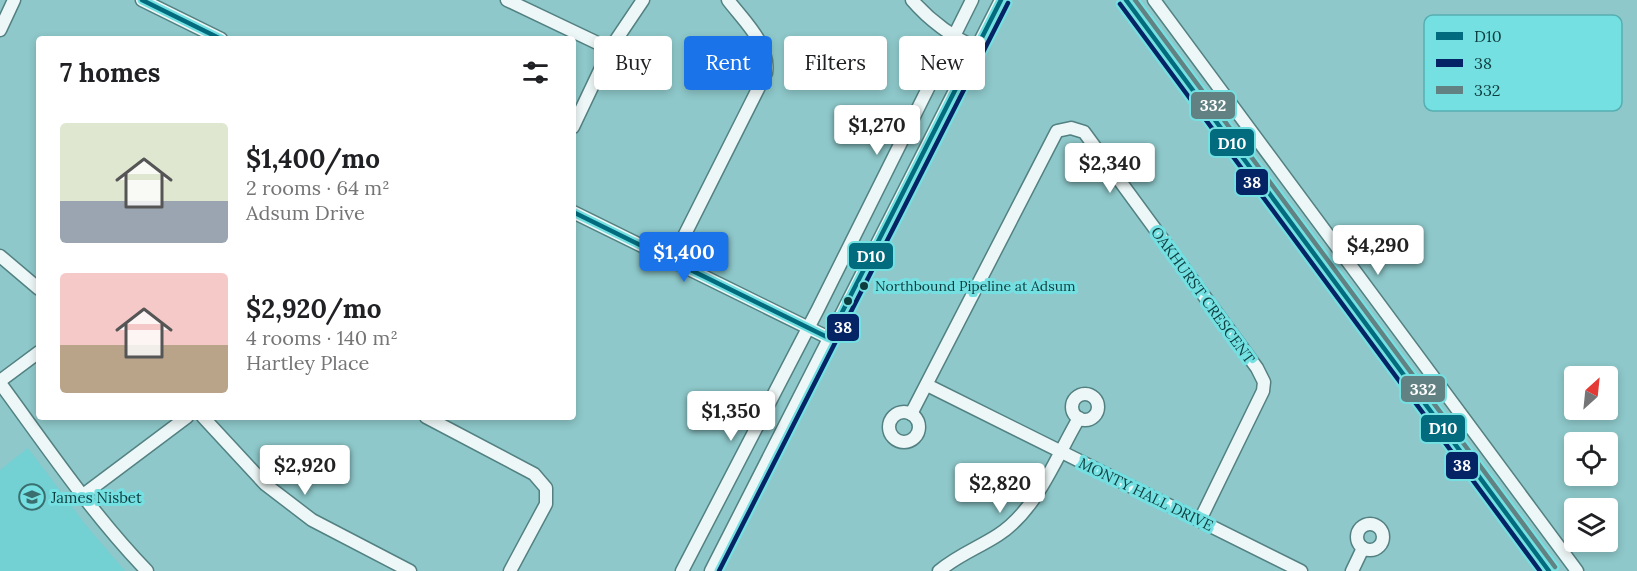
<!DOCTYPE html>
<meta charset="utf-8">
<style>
:root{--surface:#fff;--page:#f2f2f2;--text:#202124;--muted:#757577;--accent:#1a73e8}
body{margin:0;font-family:Lora,serif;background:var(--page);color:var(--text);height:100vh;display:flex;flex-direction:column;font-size:22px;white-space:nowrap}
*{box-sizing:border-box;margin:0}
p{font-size:20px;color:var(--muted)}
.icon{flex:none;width:33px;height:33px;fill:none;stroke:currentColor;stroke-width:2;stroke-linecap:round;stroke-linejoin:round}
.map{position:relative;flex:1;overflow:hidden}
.side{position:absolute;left:36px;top:36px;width:540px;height:384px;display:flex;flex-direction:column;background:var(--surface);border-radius:6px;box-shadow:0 3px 9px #0003}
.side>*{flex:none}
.top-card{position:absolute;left:594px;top:36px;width:570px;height:54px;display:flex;gap:12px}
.needle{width:39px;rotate:27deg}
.buttons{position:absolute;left:1564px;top:366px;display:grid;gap:12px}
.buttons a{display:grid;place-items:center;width:54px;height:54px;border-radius:6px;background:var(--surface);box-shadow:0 3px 9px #0003;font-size:30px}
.price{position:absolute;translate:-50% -51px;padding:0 14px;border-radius:6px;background:#fff;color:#222;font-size:20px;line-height:39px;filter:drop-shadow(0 2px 3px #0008)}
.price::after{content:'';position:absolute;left:50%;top:36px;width:18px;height:14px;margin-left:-9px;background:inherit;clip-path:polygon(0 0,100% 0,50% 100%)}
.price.active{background:var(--accent);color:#fff}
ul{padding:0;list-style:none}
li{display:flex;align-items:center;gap:18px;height:150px;padding:0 24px}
li span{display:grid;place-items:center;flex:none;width:168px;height:120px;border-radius:6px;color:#555}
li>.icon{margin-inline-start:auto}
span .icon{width:72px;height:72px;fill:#fffc;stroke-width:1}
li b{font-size:26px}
h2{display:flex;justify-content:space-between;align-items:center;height:72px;padding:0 24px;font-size:26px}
.tag{padding:0 21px;border-radius:6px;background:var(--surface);box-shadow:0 3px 9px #0003;font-size:21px;line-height:54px}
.tag.active{background:var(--accent);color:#fff}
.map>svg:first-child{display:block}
</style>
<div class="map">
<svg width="1637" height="571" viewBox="0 0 1637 571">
<rect width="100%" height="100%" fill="#8ec8ca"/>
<polygon fill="#73d0d3" points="28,448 85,524 125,571 0,571 0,470"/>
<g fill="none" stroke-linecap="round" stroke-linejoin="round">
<g stroke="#538182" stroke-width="15">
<g id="minor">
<polyline points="142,0 221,39"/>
<polyline points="507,0 610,49"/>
<path d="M912,0c19,22 39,36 64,48"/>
<polyline points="1126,0 1549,571"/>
<polyline points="1154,0 1577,571"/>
<polyline points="0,30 14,0"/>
<polyline points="573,127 610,49 643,0"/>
<polyline points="573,212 829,338"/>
<polyline points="0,256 39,289"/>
<path d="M672,260l94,-187c4,-29 -22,-52 -38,-73"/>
<polyline points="0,381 39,352"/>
<path d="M0,383c47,64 92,131 147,188"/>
<polyline points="927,385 1301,571"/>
<circle cx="1085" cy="407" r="13"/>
<circle cx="904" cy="427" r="15"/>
<polyline points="911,414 1057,131 1071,128 1084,132 1257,368 1264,382 1263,391 1200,520"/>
<polyline points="203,417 265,484 312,520 410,571"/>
<polyline points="426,417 534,474 546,488 546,504 510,571"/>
<polyline points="83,495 187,417"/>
<circle cx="1370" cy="537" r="13"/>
<polyline points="682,571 818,309 972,0"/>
<polyline points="711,571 1001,0"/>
<path d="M939,571c19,-16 39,-23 59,-36 39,-25 58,-78 81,-117"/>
<polyline points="1352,571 1363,548"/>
</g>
</g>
<use href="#minor" stroke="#eef7f7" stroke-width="12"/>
<g stroke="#75e0e2" stroke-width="9">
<g id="bus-1">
<polyline points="142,0 221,39"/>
<polyline points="1126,0 1549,571"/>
<polyline points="573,212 829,338 1001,0"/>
</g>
</g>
<g stroke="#75e0e2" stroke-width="9">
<g id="bus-2">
<polyline points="1120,4 1540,571"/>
<polyline points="719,571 1008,3"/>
</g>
</g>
<g stroke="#75e0e2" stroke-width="9">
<polyline id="bus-3" points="1135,0 1555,567"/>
</g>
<use href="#bus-1" stroke="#026c7e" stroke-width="4.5"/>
<use href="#bus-2" stroke="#052465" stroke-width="4.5"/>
<use href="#bus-3" stroke="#628182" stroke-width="4.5"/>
</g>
<defs>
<g id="school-ring" transform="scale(1.35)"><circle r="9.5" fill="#75e0e2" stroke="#3a6e6f" stroke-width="1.5"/><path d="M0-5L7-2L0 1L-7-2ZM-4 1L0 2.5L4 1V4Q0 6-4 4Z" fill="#3a6e6f"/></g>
</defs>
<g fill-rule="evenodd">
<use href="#school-ring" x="32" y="497"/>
</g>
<g fill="#0d3d3e" stroke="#75e0e2" stroke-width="2">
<circle cx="864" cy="286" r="5"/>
<circle cx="848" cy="301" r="5"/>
</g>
<g text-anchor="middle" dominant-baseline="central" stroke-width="6" stroke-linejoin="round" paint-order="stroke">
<g font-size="14" fill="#0d3d3e" stroke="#75e0e2" text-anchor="start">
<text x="875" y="286">Northbound Pipeline at Adsum</text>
</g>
<g font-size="15" fill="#0d3d3e" stroke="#75e0e2">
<text transform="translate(1203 295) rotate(54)">OAKHURST CRESCENT</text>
<text transform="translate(1146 494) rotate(26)">MONTY HALL DRIVE</text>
</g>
<g font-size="15" fill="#0d3d3e" stroke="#75e0e2" text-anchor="start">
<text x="51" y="497">James Nisbet</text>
</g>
</g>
<rect x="1424" y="15" width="198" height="96" rx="9" fill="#75e0e2" stroke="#56afb1" stroke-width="1.5"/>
<rect x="1436" y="32" width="27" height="8" fill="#026c7e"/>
<rect x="1436" y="59" width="27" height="8" fill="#052465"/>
<rect x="1436" y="86" width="27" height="8" fill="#628182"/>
<g font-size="16" fill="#0d3d3e">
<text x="1474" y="42">D10</text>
<text x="1474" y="69">38</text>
<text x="1474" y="96">332</text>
</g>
<g stroke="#75e0e2" stroke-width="2">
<rect x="1190" y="91" width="46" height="29" rx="6" fill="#628182"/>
<rect x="1209" y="128" width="46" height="29" rx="6" fill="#026c7e"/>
<rect x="1235" y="168" width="34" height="28" rx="6" fill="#052465"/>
<rect x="848" y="242" width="46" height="28" rx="6" fill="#026c7e"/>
<rect x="826" y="313" width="34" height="29" rx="6" fill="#052465"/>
<rect x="1400" y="375" width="46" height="28" rx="6" fill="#628182"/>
<rect x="1420" y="414" width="46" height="29" rx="6" fill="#026c7e"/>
<rect x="1445" y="451" width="34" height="29" rx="6" fill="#052465"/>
</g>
<g font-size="16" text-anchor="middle" font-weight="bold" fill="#fff">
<text x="1213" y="111">332</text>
<text x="1232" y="149">D10</text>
<text x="1252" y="188">38</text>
<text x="871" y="262">D10</text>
<text x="843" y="333">38</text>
<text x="1423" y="395">332</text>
<text x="1443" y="434">D10</text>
<text x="1462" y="471">38</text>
</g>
</svg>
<div class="buttons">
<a><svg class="needle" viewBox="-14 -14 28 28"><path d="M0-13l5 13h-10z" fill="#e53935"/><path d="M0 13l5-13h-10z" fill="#757577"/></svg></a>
<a><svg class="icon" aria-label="locate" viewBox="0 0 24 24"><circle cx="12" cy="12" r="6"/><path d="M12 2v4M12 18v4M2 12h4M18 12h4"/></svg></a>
<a><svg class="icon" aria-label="layers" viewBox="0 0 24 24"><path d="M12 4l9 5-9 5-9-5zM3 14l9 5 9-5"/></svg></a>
</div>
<b class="price" style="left:877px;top:156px">$1,270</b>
<b class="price" style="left:1110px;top:194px">$2,340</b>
<b class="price" style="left:1378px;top:276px">$4,290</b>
<b class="price active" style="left:684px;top:283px">$1,400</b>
<b class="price" style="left:731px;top:442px">$1,350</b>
<b class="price" style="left:305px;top:496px">$2,920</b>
<b class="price" style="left:1000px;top:514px">$2,820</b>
<div class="top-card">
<a class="tag">Buy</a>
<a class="tag active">Rent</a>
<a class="tag">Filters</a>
<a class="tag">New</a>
</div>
<section class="side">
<h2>7 homes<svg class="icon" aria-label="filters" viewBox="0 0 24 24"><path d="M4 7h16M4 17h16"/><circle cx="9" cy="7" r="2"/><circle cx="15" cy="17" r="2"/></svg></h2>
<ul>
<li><span style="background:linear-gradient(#dfe7d0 65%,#9aa5b1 0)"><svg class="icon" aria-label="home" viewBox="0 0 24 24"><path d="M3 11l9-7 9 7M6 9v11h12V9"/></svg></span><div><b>$1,400/mo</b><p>2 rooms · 64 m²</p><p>Adsum Drive</p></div></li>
<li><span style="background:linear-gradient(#f6c9c9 60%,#b9a48a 0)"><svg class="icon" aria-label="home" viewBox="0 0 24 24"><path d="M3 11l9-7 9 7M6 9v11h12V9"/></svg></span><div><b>$2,920/mo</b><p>4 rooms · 140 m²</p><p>Hartley Place</p></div></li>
</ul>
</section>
</div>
